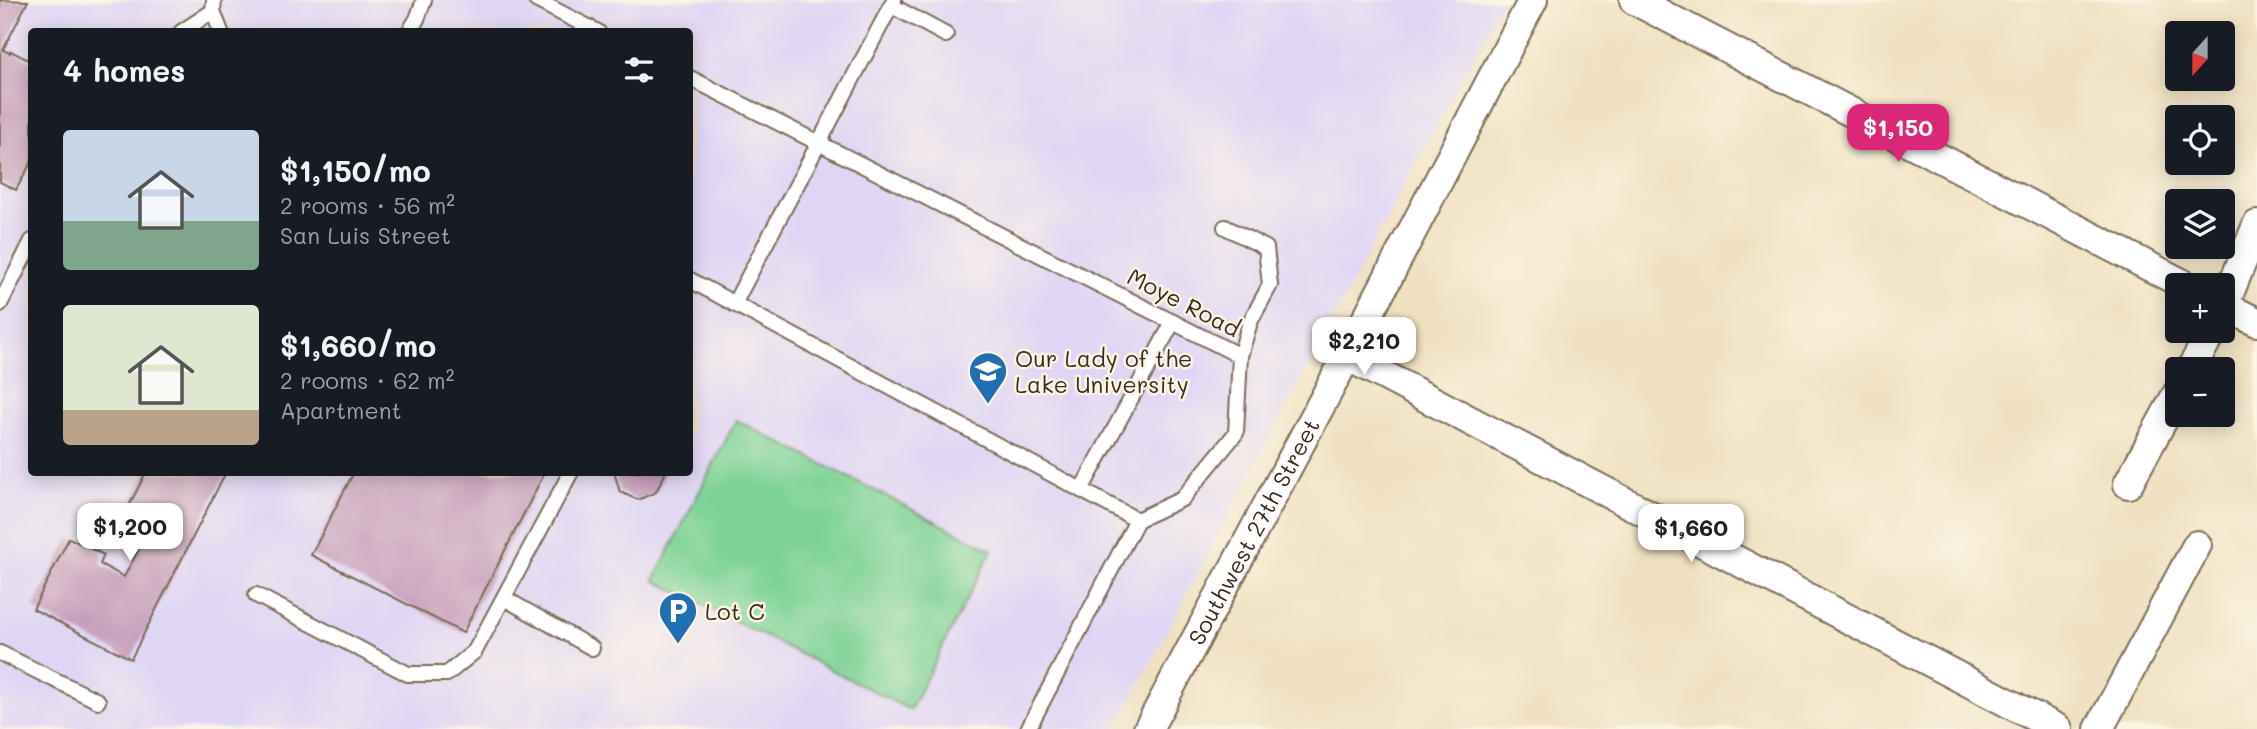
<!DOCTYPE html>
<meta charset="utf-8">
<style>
:root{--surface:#171b24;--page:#242831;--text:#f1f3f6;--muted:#9ea1a6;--accent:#db2777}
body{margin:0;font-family:Mali,sans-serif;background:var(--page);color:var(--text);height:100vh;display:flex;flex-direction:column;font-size:26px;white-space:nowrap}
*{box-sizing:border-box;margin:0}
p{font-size:23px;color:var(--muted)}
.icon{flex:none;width:38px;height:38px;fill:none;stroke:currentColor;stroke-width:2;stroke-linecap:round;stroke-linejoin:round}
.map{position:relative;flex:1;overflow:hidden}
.details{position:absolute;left:28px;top:28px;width:665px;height:448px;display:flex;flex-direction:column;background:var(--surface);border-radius:7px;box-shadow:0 4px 18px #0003}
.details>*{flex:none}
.needle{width:46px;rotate:201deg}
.controls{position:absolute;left:2165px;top:21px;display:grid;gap:14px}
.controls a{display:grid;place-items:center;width:70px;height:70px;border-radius:7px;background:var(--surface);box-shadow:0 4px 18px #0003;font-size:35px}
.price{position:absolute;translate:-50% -60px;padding:0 16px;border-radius:14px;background:#fff;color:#222;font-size:23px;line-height:46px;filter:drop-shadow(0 2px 4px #0008)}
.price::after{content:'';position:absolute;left:50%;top:42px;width:21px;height:16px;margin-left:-10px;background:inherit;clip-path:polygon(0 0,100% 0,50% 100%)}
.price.active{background:var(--accent);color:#fff}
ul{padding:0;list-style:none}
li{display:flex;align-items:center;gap:21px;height:175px;padding:0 35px}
li span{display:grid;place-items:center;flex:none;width:196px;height:140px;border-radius:7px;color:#555}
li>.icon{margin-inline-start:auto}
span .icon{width:84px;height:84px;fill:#fffc;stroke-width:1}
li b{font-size:30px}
h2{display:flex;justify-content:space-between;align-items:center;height:84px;padding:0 35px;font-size:30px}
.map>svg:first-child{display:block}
</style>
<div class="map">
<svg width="2257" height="729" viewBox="0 0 2257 729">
<rect width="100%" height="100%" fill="#fcf5e5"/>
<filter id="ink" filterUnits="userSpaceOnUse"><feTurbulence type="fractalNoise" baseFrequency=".0143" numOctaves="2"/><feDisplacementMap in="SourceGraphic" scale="14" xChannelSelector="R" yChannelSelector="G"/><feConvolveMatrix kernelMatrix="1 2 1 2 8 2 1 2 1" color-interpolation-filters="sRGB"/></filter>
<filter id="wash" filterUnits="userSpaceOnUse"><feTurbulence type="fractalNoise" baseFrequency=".00686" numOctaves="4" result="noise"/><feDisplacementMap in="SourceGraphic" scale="28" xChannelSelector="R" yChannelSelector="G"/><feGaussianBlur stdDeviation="1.57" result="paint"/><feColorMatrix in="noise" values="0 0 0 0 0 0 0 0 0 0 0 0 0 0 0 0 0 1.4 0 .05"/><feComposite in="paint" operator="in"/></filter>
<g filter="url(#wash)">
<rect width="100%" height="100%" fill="#f0e1c2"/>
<path fill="#dfd5f5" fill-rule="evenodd" d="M0,0h1503l-388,729h-1115zM32,32h658v440h-658z"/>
<polygon fill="#7bd296" stroke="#5b7e5a" stroke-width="2" points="736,420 992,550 910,710 654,580"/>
<g id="blocks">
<g fill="#c69fbc">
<polygon points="0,0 28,1 3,50 10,53 11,51 32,62 32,161 16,190 0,182"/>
<polygon points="146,472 226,472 131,659 33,609 69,538 104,555 100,564 124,577 141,545 116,532"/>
<polygon points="354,472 545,472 463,633 311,555"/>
<polygon points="614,472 664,472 665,474 656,492 638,500 620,492"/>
</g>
</g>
</g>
<g filter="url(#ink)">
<use href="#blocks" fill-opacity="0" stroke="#7a6a57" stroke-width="2"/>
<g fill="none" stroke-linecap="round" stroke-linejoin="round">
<g stroke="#7a6a57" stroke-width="18">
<g id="service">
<polyline points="214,0 213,11 221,32"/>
<polyline points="536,0 598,32"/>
<polyline points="892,6 946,35"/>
<polyline points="181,32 213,11"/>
<polyline points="409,32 417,19 424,0"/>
<polyline points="690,78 1240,356 1236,433 1182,499 1137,520"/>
<polyline points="1225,227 1266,248 1270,285 1250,322 1240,356"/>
<polyline points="690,280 1137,520"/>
<polyline points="0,304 32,241"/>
<polyline points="734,304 894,0"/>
<polyline points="1081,490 1173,322"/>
<polyline points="256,595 408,674 447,674 475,651 571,472"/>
<polyline points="504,598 592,648"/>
<polyline points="0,653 98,701"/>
<polyline points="1028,729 1137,520"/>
</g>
</g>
<g stroke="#7a6a57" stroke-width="32">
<g id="minor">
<polyline points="1634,0 2185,285"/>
<polyline points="2222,305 2257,322"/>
<polyline points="2222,311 2257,225"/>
<polyline points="1347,356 2058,729"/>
<polyline points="2191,369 2212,331"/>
<polyline points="2128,484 2177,394"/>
<path id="s1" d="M1148,729l199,-373 186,-356"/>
<polyline points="2099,729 2197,545"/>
</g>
</g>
<use href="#service" stroke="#fff" stroke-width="14"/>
<use href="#minor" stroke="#fff" stroke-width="28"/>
</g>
</g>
<defs>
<g id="university-pin" transform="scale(2.0125)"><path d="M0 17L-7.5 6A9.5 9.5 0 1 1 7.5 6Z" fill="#1f6fb2" stroke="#fcf5e5"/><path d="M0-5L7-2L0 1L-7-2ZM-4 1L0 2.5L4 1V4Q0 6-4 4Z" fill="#fff"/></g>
<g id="parking-pin" transform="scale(2.0125)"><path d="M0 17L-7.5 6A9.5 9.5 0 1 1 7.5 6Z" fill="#1f6fb2" stroke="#fcf5e5"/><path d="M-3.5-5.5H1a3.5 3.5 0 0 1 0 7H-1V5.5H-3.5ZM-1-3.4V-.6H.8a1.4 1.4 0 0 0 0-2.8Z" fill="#fff"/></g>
</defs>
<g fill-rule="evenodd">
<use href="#university-pin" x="988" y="371"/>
<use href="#parking-pin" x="678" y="611"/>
</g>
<g text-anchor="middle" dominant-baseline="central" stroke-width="5" stroke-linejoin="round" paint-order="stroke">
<g font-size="23" fill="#3b2a1e" stroke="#fcf5e5">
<text transform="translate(1184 302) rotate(27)">Moye Road</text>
<text stroke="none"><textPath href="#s1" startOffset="224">Southwest 27th Street</textPath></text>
</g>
<g font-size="23" fill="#3b2a1e" stroke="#fcf5e5" text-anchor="start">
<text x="1015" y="358">Our Lady of the<tspan x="1015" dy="26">Lake University</tspan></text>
<text x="705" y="611">Lot C</text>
</g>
</g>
</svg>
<div class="controls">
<a><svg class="needle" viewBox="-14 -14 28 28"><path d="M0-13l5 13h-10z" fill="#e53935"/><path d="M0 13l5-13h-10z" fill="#9ea1a6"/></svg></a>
<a><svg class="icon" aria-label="locate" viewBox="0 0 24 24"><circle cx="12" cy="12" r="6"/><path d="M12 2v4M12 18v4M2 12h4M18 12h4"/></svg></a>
<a><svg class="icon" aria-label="layers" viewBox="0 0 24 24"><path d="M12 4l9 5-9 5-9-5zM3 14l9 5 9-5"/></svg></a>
<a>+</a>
<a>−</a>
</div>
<b class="price active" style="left:1898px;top:164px">$1,150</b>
<b class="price" style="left:1364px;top:377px">$2,210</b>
<b class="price" style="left:130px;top:563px">$1,200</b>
<b class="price" style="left:1691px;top:564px">$1,660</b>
<section class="details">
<h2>4 homes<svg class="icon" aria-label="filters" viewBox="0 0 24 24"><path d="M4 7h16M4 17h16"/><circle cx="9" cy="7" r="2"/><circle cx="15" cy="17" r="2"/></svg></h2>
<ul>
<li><span style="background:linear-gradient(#c9d6e8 65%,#7fa58c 0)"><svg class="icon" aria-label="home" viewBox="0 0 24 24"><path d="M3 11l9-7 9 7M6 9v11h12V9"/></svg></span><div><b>$1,150/mo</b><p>2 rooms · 56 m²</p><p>San Luis Street</p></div></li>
<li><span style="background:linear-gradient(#dfe7d0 75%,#b9a48a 0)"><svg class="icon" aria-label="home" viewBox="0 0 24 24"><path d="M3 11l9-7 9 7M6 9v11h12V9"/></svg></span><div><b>$1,660/mo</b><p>2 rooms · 62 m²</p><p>Apartment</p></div></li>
</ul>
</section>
</div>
